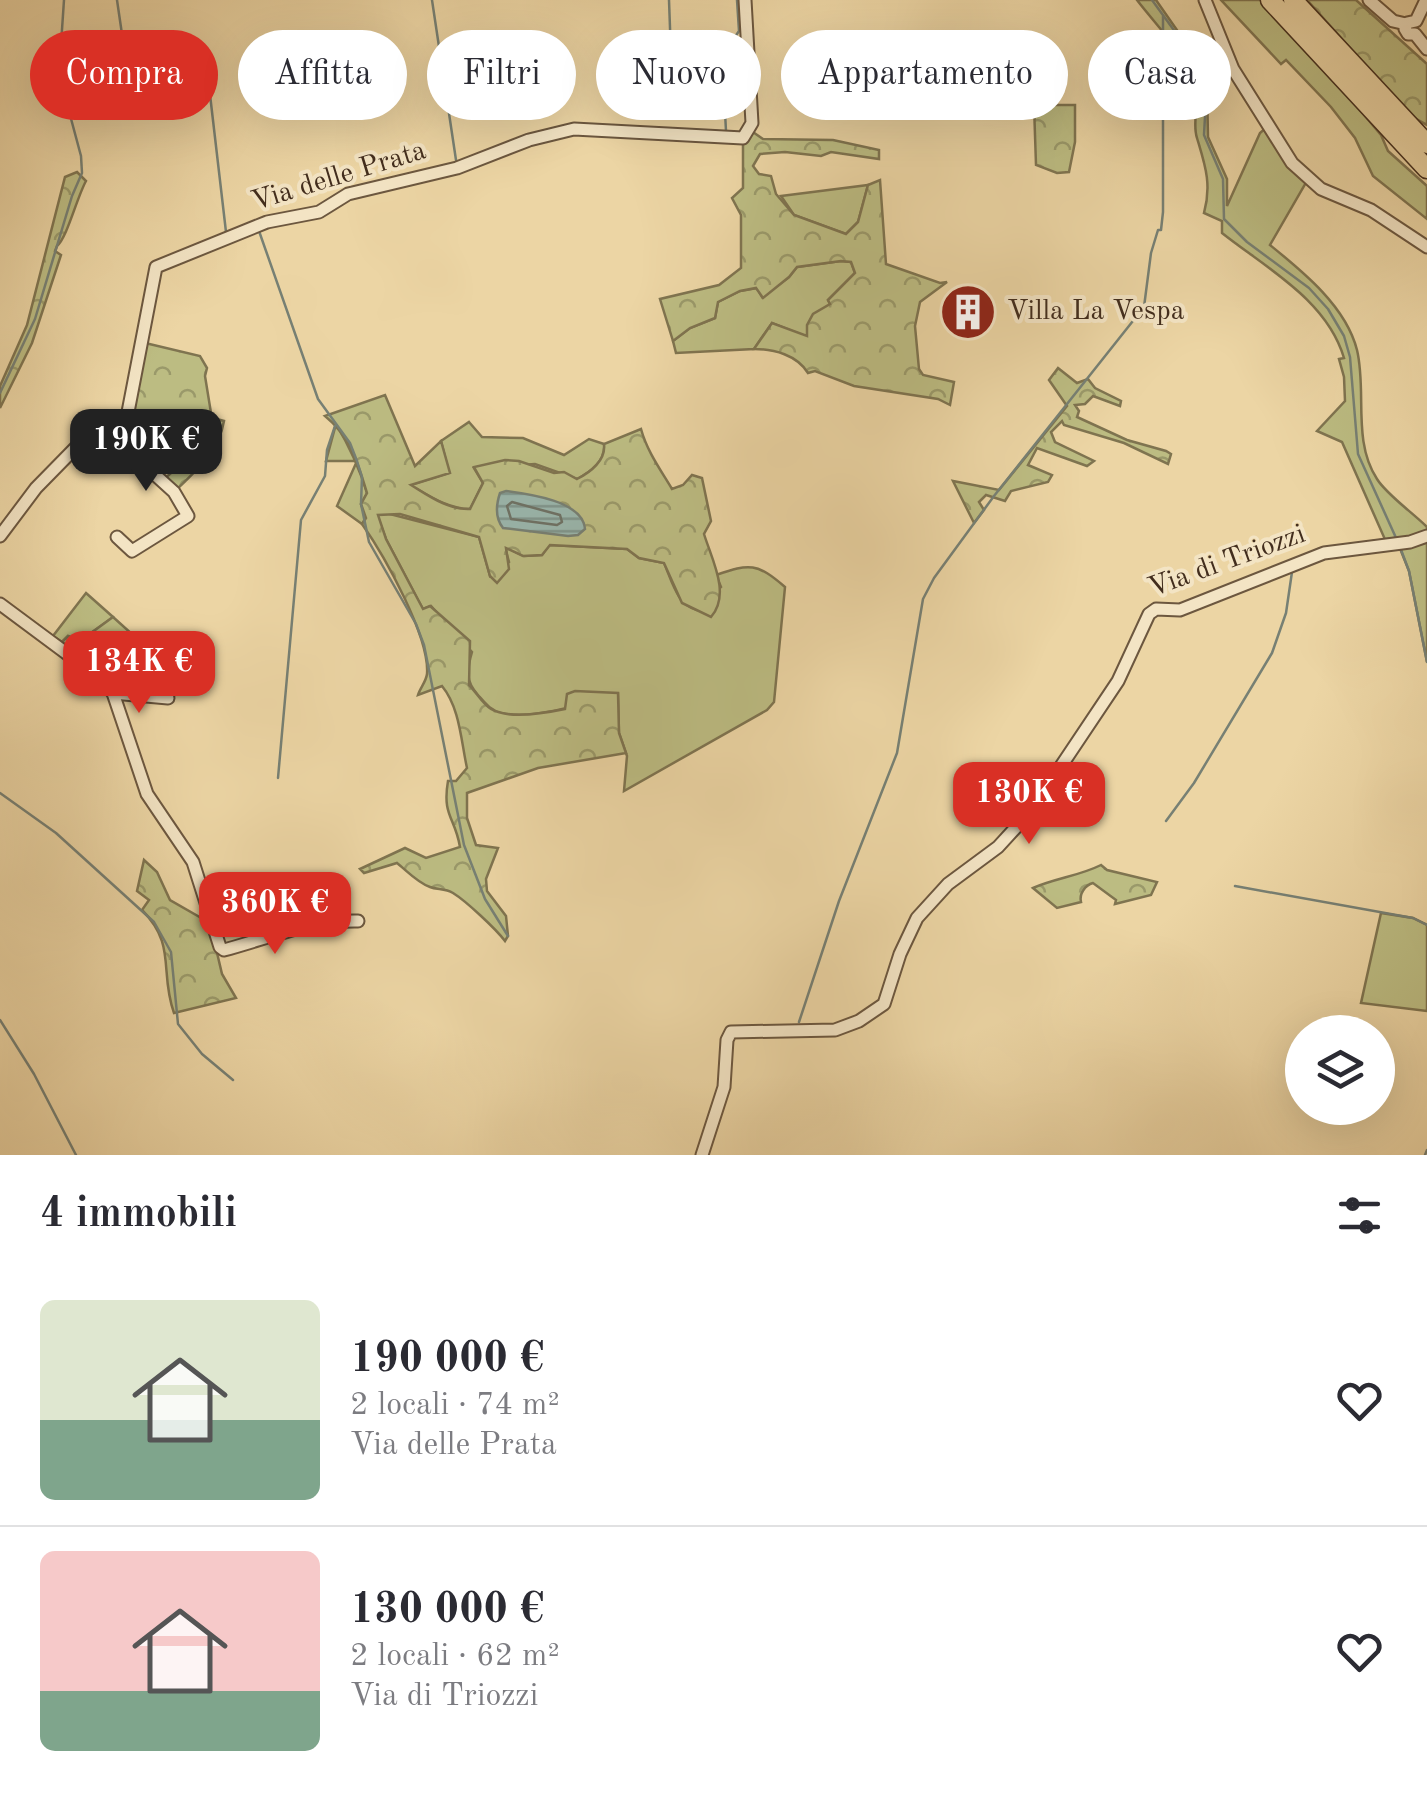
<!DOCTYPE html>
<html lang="it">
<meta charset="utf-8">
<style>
:root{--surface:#fff;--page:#f7f7f7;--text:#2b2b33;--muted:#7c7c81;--line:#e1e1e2;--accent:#d93025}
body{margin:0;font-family:"Old Standard TT",serif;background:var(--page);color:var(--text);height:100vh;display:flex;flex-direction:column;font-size:38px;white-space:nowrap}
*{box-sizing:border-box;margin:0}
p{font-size:32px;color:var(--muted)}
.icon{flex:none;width:55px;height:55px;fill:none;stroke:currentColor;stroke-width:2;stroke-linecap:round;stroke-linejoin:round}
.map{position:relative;height:1155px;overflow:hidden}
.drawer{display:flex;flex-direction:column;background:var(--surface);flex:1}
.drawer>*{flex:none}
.hud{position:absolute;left:30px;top:30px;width:1368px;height:90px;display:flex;gap:20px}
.tools{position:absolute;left:1285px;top:1015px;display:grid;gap:20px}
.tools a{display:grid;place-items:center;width:110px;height:110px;border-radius:50%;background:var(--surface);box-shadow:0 10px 40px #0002;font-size:50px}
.price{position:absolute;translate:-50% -85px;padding:0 22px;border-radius:20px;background:var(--accent);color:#fff;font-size:32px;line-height:65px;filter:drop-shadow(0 2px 5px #0008)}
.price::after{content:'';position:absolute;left:50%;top:60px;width:30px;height:22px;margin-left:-15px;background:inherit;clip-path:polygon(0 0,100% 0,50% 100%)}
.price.current{background:#222;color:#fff}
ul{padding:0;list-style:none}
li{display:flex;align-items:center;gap:30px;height:250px;padding:0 40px}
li+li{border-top:2px solid var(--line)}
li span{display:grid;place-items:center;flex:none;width:280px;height:200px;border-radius:15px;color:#555}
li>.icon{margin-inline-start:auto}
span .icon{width:120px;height:120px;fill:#fffc;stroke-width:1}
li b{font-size:42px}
h2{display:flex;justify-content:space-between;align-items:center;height:120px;padding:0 40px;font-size:42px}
.pill{padding:0 35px;border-radius:45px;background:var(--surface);box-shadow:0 10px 40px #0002;font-size:35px;line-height:90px}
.pill.current{background:var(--accent);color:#fff}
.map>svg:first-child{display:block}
</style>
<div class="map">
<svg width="1427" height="1155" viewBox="0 0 1427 1155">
<defs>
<pattern id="forest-crowns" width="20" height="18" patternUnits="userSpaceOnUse" patternTransform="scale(2.5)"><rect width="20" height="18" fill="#bcbc82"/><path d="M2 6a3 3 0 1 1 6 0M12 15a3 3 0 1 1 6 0" fill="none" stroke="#9a996a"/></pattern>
<pattern id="water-rules" width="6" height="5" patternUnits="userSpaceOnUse" patternTransform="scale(2.5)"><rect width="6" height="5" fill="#9ab7ae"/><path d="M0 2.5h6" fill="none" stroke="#7f958d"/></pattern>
</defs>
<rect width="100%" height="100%" fill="#ecd5a4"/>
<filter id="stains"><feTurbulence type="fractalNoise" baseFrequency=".002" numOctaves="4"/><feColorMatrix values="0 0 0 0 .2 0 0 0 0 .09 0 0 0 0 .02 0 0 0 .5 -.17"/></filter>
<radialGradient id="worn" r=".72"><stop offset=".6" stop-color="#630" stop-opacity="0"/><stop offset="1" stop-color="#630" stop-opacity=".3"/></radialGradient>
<g fill="#bcbc82" stroke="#7f7450" stroke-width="2.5">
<path d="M1137,0h19l37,53 14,36 1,48 19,42v27l33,-73 8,-7 40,53 -38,66c32,26 76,61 87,105 10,41 -5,91 20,129 9,15 36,34 50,48v135l-18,-91 -10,-25 -12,-2 -45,-102 -25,-11 28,-30 -1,-24 -5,-18 5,-1c-17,-58 -78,-90 -122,-125v-12l-18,-8c8,-29 1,-48 -7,-75 -5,-15 2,-31 -1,-47 -8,-36 -37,-62 -59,-91z"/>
<polygon points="1221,0 1268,0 1381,135 1388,151 1427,186 1427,219 1373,176 1355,138 1331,107 1286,60 1281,64"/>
<polygon points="868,185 858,222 846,234 794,215 781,196"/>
<polygon points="841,261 851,262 855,273 828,300 830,304 807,337 772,323 754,349 676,353 673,341 690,328 715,318 718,302 740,291 757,288 762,297 789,277 797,267"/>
<path d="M469,422l13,15 41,1 41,17 25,-16 15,5c2,16 -13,28 -27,35l-42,-15 -61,4 9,15 -13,26c-22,0 -42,-14 -60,-24l39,-12 -8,-32z"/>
<path d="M336,424c14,23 23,43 31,69l-6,11 5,14 -4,6 -25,-18 20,-45h-31z"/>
<path d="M386,513l93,24 11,39 19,-14 -4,-15 19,9 18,-1 7,-10 78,4 12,9 25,5c8,18 13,42 33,47l24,-23 -5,-12c34,-12 41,-12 69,12l-11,115 -7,8 -143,81 3,-35 -8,-23 -1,-39c-32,9 -83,26 -116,19 -11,-2 -17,-10 -24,-18 -13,-14 -11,-26 -6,-43l-41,-46 -8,3 -5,-9 -32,-61 -9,-24z"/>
<polygon points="86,593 113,617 80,641 68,636 62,642 53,636"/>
<polygon points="1381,913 1413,918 1427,925 1427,1011 1361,1003"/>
</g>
<g fill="url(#forest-crowns)" stroke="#7f7450" stroke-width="2.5">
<polygon points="1307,0 1356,0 1427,64 1427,125 1411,116"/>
<polygon points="1075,105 1075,142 1069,172 1057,173 1036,165 1034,105"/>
<path d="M750,130l13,9 70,1 46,10v9l-48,-7 -10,4 -36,-4 -25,2 -7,12 6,8 12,2 5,18 18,21 52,19 12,-12 10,-37 12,-5 6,84 54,19 7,-1 -27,20 -5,24 4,43 4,6 31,7 -4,23 -12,-6 -84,-13 -39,-15 -7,2c-11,-18 -34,-24 -54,-24l18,-26 35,13v-11l6,-11 17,-10 -2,-4 27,-27 -4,-11 -10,-1 -44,6 -8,10 -26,21 -7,-10 -16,3 -22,11 -3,16 -25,10 -17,13 -13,-42 59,-14 22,-17v-53l-9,-17 11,-10v-50z"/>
<path d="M77,172l9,9c-9,16 -19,57 -29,65l-2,5 6,4 -29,88 -32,65v-22l27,-61 38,-148z"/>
<path d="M141,342l59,14 7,12 -2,8 6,37 2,5 11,3c-5,30 -29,51 -50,71l-12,-11 26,-23v-8l-22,-6 -24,-20 -13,-1z"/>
<polygon points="1058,368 1077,383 1088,379 1095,388 1121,401 1120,406 1093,396 1085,404 1075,405 1079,411 1077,417 1127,440 1166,451 1171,454 1168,464 1124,443 1064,425 1062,421 1051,432 1055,442 1094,461 1087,466 1037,448 1028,465 1052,475 1048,482 1011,491 1005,501 986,495 979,502 984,510 974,523 953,481 999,490 1067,406 1049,380"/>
<path d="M385,395l30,71 26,-25 9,32 -39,12c18,11 37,25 59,24l13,-26 -9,-16 31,-7 14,1 35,12 10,-1 13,7c14,-7 29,-19 27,-35l37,-15c6,22 19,40 31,60l11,-4 9,-10 10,3 9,43 -7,13c8,26 27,60 7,83l-29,-14 -18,-40 -25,-5 -12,-9 -77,-4 -8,10 -19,1 -17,-8 3,21 -12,14 -7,-7 -11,-39 -79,-23 -22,1 8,24 37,70 7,-3 40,35 -1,44c7,7 14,19 22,24 18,11 55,4 74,0l2,-15 8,-3 43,2 1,40 7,20 -88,15 -71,25v25l9,27 22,3 -12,31 1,12 19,25 2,20 -3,5c-9,-12 -39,-40 -52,-48 -8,-5 -16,-3 -23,-6 -12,-4 -23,-16 -33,-24l-33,10 -4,-4 45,-21 21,10 34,-11c-5,-30 -18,-31 -12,-66h8l11,-13c-6,-27 -7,-60 -25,-82l-24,9c2,-7 8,-13 9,-21 3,-37 -43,-119 -65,-150l4,-6 -5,-14 6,-11c-9,-30 -17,-57 -42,-77z"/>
<polygon points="113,617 134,636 147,634 105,676 62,642 68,636 80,641"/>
<path d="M144,860l13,12 13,28 40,23 12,51 14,24 -62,15c-15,-42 3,-68 -32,-103l7,-10 -12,-9z"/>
<path d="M1101,865l6,5 50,12 -6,13 -36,9 1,-4 -23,-17c-8,2 -14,11 -12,19l-24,6 -24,-20c23,-10 46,-12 68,-23z"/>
</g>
<path fill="url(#water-rules)" stroke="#778074" stroke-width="2.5" d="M506,491c23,3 77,10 79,38l-7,6 -10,1 -65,-8c-8,-10 -7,-23 -3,-35z"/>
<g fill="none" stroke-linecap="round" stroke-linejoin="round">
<polygon stroke="#6e7266" stroke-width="2.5" points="512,502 560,515 562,522 557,525 511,519 507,506"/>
<g stroke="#778074" stroke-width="2.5">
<polyline points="117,0 123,41 132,67 209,86 226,232"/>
<polyline points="432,0 456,160"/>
<polyline points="669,0 672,83"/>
<polyline points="1152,0 1184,44 1206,98 1204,135 1223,179 1224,219 1247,242 1309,288 1328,309 1344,336 1350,357 1358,454 1397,540"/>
<polyline points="726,131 722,56 739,31 737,0"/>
<polyline points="259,231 318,399 350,443 357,461 362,477 361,504 369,542 416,624 424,645 464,845 485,899 508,936"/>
<polyline points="0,393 35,319 72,196 82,173 81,156 59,74 64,0"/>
<polyline points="1400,547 1409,571 1427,662"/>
<polyline points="1296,560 1318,549 1394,538"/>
<polyline points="278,778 301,520 325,476 327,450 335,426"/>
<polyline points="0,793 56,833 154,922 171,952 178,1024 202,1054 233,1080"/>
<polyline points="1166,821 1194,783 1272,653 1286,613 1292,572"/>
<polyline points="1235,886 1413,918 1427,925"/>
<polyline points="0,1020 34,1074 76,1155"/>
<polyline points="799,1022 839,901 897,753 923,599 934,578 994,496 1144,307 1151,253 1158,230 1161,230 1163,212 1163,16"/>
<polyline points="1425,1155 1427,1150"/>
</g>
<g stroke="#6c573f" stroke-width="15">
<g id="minor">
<polyline points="1205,0 1233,69 1292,163 1321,189 1371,210 1427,247"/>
<polyline points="1369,0 1393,21 1406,24"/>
<polyline points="1426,0 1416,21 1407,23 1405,29 1408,34 1415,34 1427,49"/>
<polyline points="0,536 36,488 86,437 96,435 114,443 123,438 156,267 267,222 319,212 348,194 457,168 529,140 574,129 743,138 752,123 745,0"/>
<polyline points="117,537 132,551 188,516 174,492 120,443"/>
<path d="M0,604l101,75 12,14 34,101 46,68 27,85 4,3c45,-12 86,-30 134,-29"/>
<polyline points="113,693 168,698"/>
<polyline points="702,1155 724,1087 727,1040 731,1032 835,1030 859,1021 884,1004 900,954 917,918 948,884 998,847 1031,811 1118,681 1149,614 1156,609 1180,610 1324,553 1410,542 1427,536"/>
</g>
</g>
<g stroke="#422d1d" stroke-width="21">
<g id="highway">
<polyline points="1270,0 1427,169"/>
<polyline points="1293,0 1427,144"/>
</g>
</g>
<use href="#minor" stroke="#f3e4c4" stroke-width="11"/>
<use href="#highway" stroke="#ecd5a4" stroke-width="18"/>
</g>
<defs>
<g id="building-disc" transform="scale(2.875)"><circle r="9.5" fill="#8f2418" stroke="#f3e4c4"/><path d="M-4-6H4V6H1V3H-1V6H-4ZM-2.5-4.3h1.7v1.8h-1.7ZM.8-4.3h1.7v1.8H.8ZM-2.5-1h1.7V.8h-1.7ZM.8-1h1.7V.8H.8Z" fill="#fff"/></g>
</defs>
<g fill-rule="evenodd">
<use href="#building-disc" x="968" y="312"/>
</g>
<g text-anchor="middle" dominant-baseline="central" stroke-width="8" stroke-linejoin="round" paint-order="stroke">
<g font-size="28" fill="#422d1d" stroke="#f3e4c4">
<text transform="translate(339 177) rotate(-17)">Via delle Prata</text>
<text transform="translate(1227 562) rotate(-20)">Via di Triozzi</text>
</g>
<g font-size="28" fill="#422d1d" stroke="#f3e4c4" text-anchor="start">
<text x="1007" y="312">Villa La Vespa</text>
</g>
</g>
<rect width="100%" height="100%" filter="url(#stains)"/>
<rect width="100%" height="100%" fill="url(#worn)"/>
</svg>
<div class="tools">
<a><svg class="icon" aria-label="layers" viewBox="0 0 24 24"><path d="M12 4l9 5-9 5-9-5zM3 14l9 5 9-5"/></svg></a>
</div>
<b class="price current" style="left:146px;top:494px">190K €</b>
<b class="price" style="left:139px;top:716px">134K €</b>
<b class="price" style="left:1029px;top:847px">130K €</b>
<b class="price" style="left:275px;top:957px">360K €</b>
<div class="hud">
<a class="pill current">Compra</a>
<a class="pill">Affitta</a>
<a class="pill">Filtri</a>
<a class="pill">Nuovo</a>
<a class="pill">Appartamento</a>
<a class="pill">Casa</a>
</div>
</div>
<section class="drawer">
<h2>4 immobili<svg class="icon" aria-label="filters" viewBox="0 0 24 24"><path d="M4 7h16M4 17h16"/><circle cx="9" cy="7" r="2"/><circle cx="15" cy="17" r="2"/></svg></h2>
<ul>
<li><span style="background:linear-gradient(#dfe7d0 60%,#7fa58c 0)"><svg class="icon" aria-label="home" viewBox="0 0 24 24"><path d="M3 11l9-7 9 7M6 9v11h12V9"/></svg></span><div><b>190 000 €</b><p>2 locali · 74 m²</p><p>Via delle Prata</p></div><svg class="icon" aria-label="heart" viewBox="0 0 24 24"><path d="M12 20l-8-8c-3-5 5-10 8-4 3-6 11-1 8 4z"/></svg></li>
<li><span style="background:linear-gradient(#f6c9c9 70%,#7fa58c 0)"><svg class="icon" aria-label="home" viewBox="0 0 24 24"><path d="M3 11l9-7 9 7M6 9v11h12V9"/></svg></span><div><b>130 000 €</b><p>2 locali · 62 m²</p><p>Via di Triozzi</p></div><svg class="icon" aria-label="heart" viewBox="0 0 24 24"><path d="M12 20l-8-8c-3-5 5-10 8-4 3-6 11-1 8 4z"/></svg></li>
</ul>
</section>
